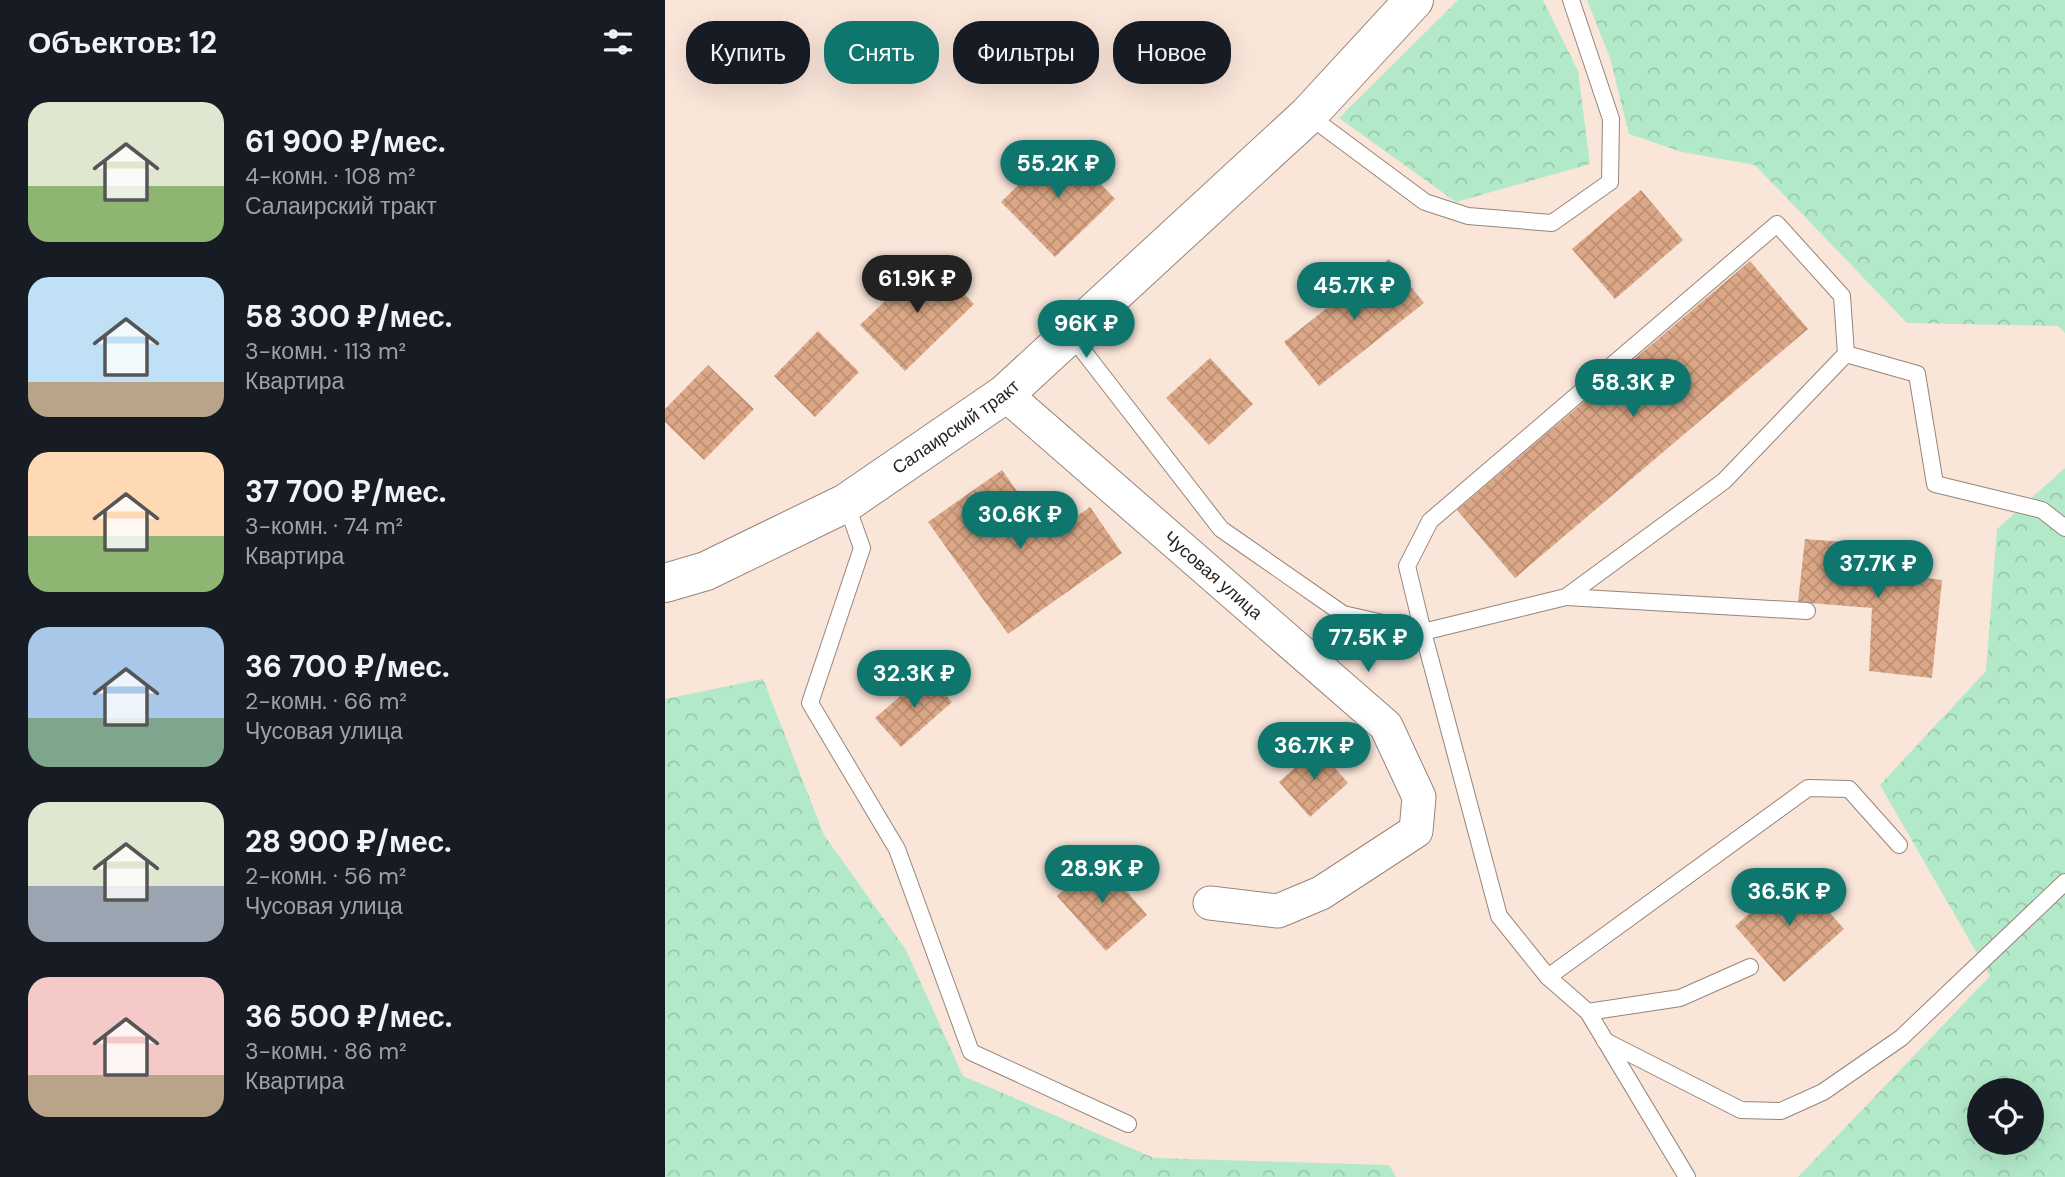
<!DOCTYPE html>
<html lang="ru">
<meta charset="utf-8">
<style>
:root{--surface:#171b24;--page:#242831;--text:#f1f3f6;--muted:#9ea1a6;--accent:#0f766e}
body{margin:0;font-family:"DM Sans",sans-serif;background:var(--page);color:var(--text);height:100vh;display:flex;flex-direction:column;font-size:26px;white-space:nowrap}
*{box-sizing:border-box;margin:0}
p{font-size:23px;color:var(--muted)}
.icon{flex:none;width:38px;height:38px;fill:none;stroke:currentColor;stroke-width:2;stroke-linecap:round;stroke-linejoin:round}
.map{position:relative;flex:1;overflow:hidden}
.details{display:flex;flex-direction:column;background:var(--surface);width:665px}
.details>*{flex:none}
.guide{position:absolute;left:21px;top:21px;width:665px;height:63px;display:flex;gap:14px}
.controls{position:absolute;left:1302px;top:1078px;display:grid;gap:14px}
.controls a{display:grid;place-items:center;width:77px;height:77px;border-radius:50%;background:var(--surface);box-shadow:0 7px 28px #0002;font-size:35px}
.price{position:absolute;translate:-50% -60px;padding:0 16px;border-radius:24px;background:var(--accent);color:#fff;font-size:23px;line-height:46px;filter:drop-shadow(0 2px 4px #0008)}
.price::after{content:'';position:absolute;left:50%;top:42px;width:21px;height:16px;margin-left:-10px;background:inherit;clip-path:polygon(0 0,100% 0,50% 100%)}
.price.on{background:#222;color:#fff}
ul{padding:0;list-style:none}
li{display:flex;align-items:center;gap:21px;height:175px;padding:0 28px}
li span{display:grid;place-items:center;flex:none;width:196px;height:140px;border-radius:21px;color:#555}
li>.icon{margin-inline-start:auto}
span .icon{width:84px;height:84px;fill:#fffc;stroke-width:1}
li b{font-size:30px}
h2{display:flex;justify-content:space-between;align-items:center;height:84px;padding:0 28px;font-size:30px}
.chip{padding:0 24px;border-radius:28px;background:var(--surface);box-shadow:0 7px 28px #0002;font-size:24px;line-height:63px}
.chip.on{background:var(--accent);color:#fff}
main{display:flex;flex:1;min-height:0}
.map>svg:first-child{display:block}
</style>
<main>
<section class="details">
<h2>Объектов: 12<svg class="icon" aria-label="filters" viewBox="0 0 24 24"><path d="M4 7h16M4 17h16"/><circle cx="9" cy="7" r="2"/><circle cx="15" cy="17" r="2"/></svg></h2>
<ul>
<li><span style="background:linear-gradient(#dfe7d0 60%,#8fb573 0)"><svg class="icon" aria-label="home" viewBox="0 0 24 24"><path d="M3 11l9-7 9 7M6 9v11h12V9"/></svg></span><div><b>61 900 ₽/мес.</b><p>4-комн. · 108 m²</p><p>Салаирский тракт</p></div></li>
<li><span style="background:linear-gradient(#bfe0f5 75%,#b9a48a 0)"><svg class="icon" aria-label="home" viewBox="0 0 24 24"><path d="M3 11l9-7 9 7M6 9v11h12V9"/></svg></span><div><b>58 300 ₽/мес.</b><p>3-комн. · 113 m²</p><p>Квартира</p></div></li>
<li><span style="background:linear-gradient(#ffd9b3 60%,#8fb573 0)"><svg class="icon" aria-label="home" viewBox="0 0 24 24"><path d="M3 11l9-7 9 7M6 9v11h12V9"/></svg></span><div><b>37 700 ₽/мес.</b><p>3-комн. · 74 m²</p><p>Квартира</p></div></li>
<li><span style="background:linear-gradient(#a9c7e8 65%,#7fa58c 0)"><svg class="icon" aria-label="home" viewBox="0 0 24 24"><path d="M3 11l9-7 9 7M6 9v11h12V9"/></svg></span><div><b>36 700 ₽/мес.</b><p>2-комн. · 66 m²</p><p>Чусовая улица</p></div></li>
<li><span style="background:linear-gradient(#dfe7d0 60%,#9aa5b1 0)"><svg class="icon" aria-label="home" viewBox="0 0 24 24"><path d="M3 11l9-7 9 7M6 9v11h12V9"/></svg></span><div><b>28 900 ₽/мес.</b><p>2-комн. · 56 m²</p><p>Чусовая улица</p></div></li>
<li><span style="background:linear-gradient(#f6c9c9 70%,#b9a48a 0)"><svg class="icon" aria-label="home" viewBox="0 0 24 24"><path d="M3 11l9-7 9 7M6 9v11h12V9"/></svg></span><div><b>36 500 ₽/мес.</b><p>3-комн. · 86 m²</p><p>Квартира</p></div></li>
</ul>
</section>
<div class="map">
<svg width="1400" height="1177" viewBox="0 0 1400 1177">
<defs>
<pattern id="forest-crowns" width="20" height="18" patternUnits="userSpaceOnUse" patternTransform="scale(1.75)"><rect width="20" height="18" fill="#b2eac9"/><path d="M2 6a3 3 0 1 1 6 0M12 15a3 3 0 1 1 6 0" fill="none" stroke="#99c8ac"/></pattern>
<pattern id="building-cross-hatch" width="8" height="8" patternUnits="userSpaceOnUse" patternTransform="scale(1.75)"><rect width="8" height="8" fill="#dba786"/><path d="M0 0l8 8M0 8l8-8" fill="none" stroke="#bc8f73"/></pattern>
</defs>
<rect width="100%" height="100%" fill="#fae5d9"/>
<g fill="url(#forest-crowns)" fill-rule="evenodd">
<polygon points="793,0 878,0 913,71 925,164 791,202 674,118"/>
<polygon points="922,0 1400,0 1400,333 1393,326 1242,323 1090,165 1017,152 964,134 945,58"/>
<path d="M1400,468v709h-267l192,-201 -110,-191 106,-114 11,-142zM1314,1090h53v53h-53z"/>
<polygon points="98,679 159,835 241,950 298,1076 489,1158 724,1165 731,1177 0,1177 0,699"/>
</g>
<g fill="url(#building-cross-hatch)">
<polygon points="396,143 450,199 390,257 336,202"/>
<polygon points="976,190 1018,240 950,299 907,249"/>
<polygon points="265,258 309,304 240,371 195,325"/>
<polygon points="724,259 759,303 654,386 619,342"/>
<polygon points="1085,261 1143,329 850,578 792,510"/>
<polygon points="153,331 194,372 150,417 109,376"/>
<polygon points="545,358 588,404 544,445 501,398"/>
<polygon points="43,365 89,409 39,460 0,422 0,409"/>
<polygon points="337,470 384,536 425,507 457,553 343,634 263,522"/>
<polygon points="1140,539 1246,547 1245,566 1254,577 1277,580 1267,678 1204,671 1207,608 1133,602"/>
<polygon points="262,673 287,702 236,747 210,718"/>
<polygon points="652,748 683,783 645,817 614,782"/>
<polygon points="434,859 482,915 441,951 392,896"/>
<polygon points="1130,874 1179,929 1119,982 1070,926"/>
</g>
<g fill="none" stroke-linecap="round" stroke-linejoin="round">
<g stroke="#978579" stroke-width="18">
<g id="lane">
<polyline points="643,115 760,202 803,216 887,223 945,182 946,119 906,0"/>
<polyline points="405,334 556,529 678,614 758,632 834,916 883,977 923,1012 1022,1177"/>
<polyline points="1181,354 1177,296 1112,224 765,521 742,566 758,632 901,597 1059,481 1181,354 1252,374 1270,484 1377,510 1400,528"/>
<polyline points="181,503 197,548 145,703 232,849 306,1052 463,1124"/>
<polyline points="901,597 1142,611"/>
<polyline points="883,977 1143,788 1184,789 1234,845"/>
<polyline points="923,1012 1015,998 1085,967"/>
<polyline points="940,1041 1076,1110 1116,1111 1158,1092 1236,1038 1400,882"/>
</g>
</g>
<g stroke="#978579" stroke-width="35">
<g id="street">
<path id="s1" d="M340,394l381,332 33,71 -3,34 -95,62 -43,18 -68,-8"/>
</g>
</g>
<g stroke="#978579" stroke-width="40">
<g id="secondary">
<path id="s2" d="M0,583l41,-12 140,-68 159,-109 303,-279 106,-115"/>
</g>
</g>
<use href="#lane" stroke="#fff" stroke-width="16"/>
<use href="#street" stroke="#fff" stroke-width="33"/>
<use href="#secondary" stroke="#fff" stroke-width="38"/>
</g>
<g text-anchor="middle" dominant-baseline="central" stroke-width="5" stroke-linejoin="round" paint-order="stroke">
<g font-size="18" fill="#261f1a" stroke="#fff">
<text stroke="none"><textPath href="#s2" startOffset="332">Салаирский тракт</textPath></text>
<text stroke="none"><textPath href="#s1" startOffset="276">Чусовая улица</textPath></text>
</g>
</g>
</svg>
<div class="controls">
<a><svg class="icon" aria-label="locate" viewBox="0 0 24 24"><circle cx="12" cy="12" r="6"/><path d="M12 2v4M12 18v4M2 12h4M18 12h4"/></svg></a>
</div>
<b class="price" style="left:393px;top:200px">55.2K ₽</b>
<b class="price on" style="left:252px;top:315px">61.9K ₽</b>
<b class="price" style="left:689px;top:322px">45.7K ₽</b>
<b class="price" style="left:421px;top:360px">96K ₽</b>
<b class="price" style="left:968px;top:419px">58.3K ₽</b>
<b class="price" style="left:355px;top:551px">30.6K ₽</b>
<b class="price" style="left:1213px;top:600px">37.7K ₽</b>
<b class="price" style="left:703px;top:674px">77.5K ₽</b>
<b class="price" style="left:249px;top:710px">32.3K ₽</b>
<b class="price" style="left:649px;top:782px">36.7K ₽</b>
<b class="price" style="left:437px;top:905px">28.9K ₽</b>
<b class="price" style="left:1124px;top:928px">36.5K ₽</b>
<div class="guide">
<a class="chip">Купить</a>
<a class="chip on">Снять</a>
<a class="chip">Фильтры</a>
<a class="chip">Новое</a>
</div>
</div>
</main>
